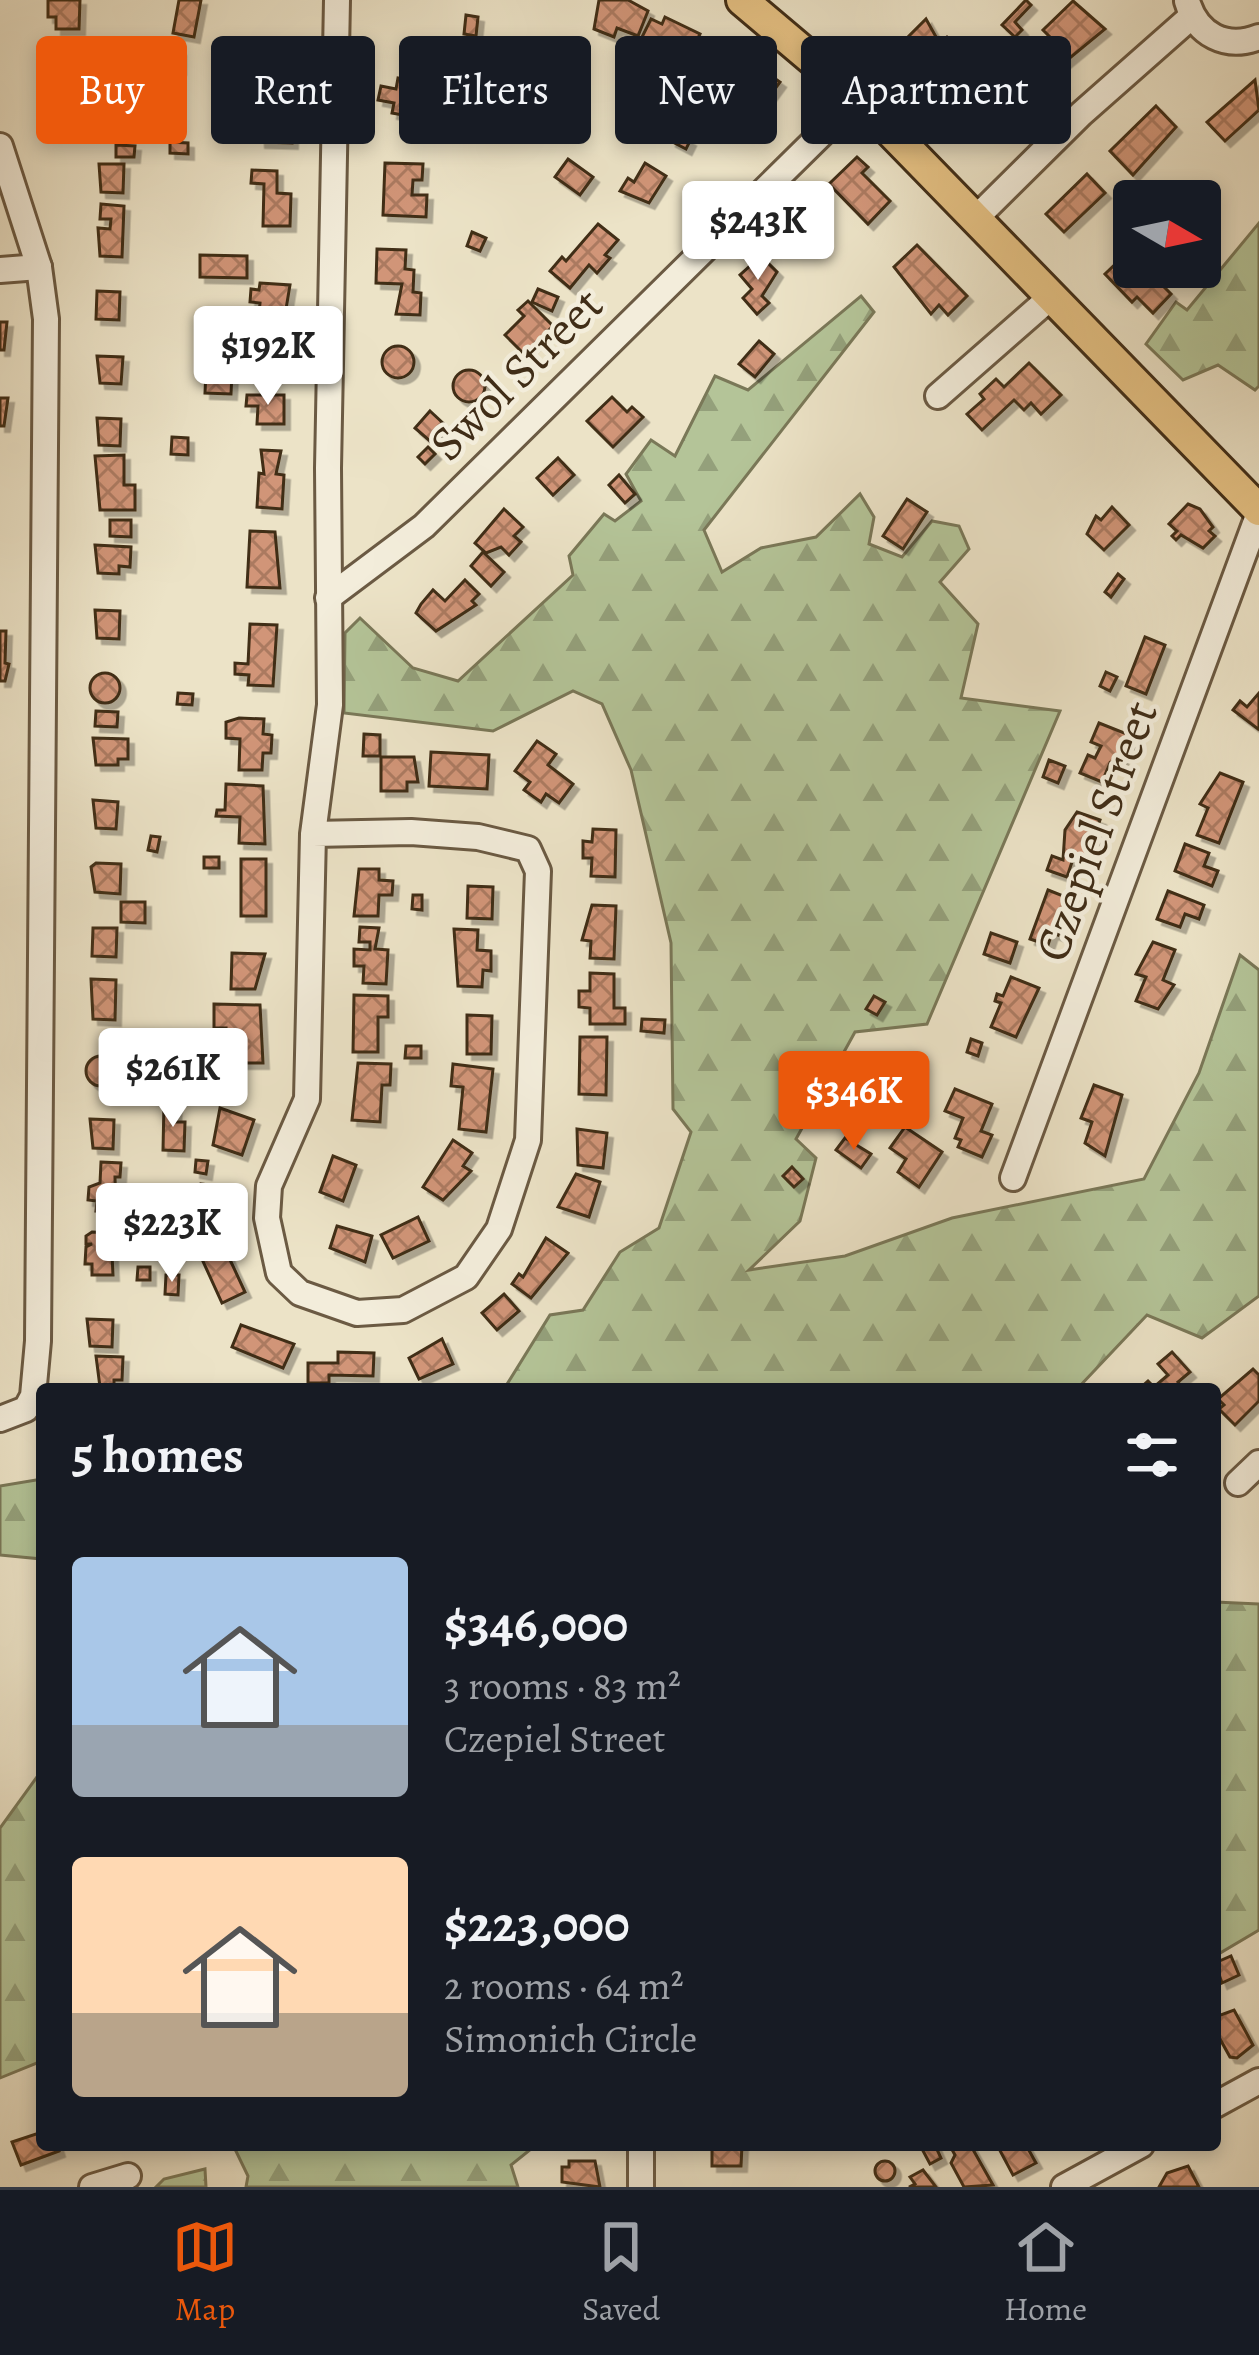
<!DOCTYPE html>
<meta charset="utf-8">
<style>
:root{--surface:#171b24;--page:#20242c;--text:#f1f3f6;--muted:#9ea1a6;--line:#363941;--accent:#ea580c}
body{margin:0;font-family:Alegreya,serif;background:var(--page);color:var(--text);height:100vh;display:flex;flex-direction:column;font-size:45px;white-space:nowrap}
*{box-sizing:border-box;margin:0}
p{font-size:39px;color:var(--muted)}
.icon{flex:none;width:66px;height:66px;fill:none;stroke:currentColor;stroke-width:2;stroke-linecap:round;stroke-linejoin:round}
.map{position:relative;flex:1;overflow:hidden}
.drawer{position:absolute;left:36px;top:1383px;width:1185px;height:768px;display:flex;flex-direction:column;background:var(--surface);border-radius:12px;box-shadow:0 6px 18px #0003}
.drawer>*{flex:none}
.top-card{position:absolute;left:36px;top:36px;width:1188px;height:108px;display:flex;gap:24px}
.needle{width:78px;rotate:99deg}
.controls{position:absolute;left:1113px;top:180px;display:grid;gap:24px}
.controls a{display:grid;place-items:center;width:108px;height:108px;border-radius:12px;background:var(--surface);box-shadow:0 6px 18px #0003;font-size:60px}
.price{position:absolute;translate:-50% -102px;padding:0 27px;border-radius:12px;background:#fff;color:#222;font-size:39px;line-height:78px;filter:drop-shadow(0 3px 6px #0008)}
.price::after{content:'';position:absolute;left:50%;top:72px;width:36px;height:27px;margin-left:-18px;background:inherit;clip-path:polygon(0 0,100% 0,50% 100%)}
.price.active{background:var(--accent);color:#fff}
ul{padding:0;list-style:none}
li{display:flex;align-items:center;gap:36px;height:300px;padding:0 36px}
li span{display:grid;place-items:center;flex:none;width:336px;height:240px;border-radius:12px;color:#555}
li>.icon{margin-inline-start:auto}
span .icon{width:144px;height:144px;fill:#fffc;stroke-width:1}
li b{font-size:51px}
h2{display:flex;justify-content:space-between;align-items:center;height:144px;padding:0 36px;font-size:51px}
.chip{padding:0 42px;border-radius:12px;background:var(--surface);box-shadow:0 6px 18px #0003;font-size:42px;line-height:108px}
.chip.active{background:var(--accent);color:#fff}
.menu{display:flex;justify-content:space-around;align-items:center;height:168px;border-top:3px solid var(--line);background:var(--surface);font-size:33px;color:var(--muted)}
.menu a{display:grid;justify-items:center;gap:6px}
.menu .active{color:var(--accent)}
.map>svg:first-child{display:block}
</style>
<div class="map">
<svg width="1259" height="2187" viewBox="0 0 1259 2187">
<defs>
<pattern id="forest-firs" width="22" height="20" patternUnits="userSpaceOnUse" patternTransform="scale(3)"><rect width="22" height="20" fill="#b4c498"/><path d="M5 1l3.5 6h-7zM16 11l3.5 6h-7z" fill="#94a07b"/></pattern>
<pattern id="building-cross-hatch" width="8" height="8" patternUnits="userSpaceOnUse" patternTransform="scale(3)"><rect width="8" height="8" fill="#d19578"/><path d="M0 0l8 8M0 8l8-8" fill="none" stroke="#ab7a61"/></pattern>
<filter id="shadow"><feDropShadow dx="5.5" dy="5.5" stdDeviation="0" flood-color="#0004"/></filter>
</defs>
<rect width="100%" height="100%" fill="#ece3c7"/>
<filter id="stains"><feTurbulence type="fractalNoise" baseFrequency=".00167" numOctaves="4"/><feColorMatrix values="0 0 0 0 .2 0 0 0 0 .09 0 0 0 0 .02 0 0 0 .5 -.17"/></filter>
<radialGradient id="worn" r=".72"><stop offset=".6" stop-color="#630" stop-opacity="0"/><stop offset="1" stop-color="#630" stop-opacity=".3"/></radialGradient>
<g fill="url(#forest-firs)" stroke="#7a7858" stroke-width="3">
<polygon points="1259,223 1259,386 1255,390 1218,365 1183,380 1146,344 1176,302 1187,310"/>
<polygon points="861,296 874,312 704,530 722,572 761,548 816,537 860,494 874,517 869,544 902,557 932,521 959,526 969,549 940,582 978,624 961,698 1060,711 927,1024 855,1032 796,1139 816,1158 800,1221 749,1270 845,1256 952,1218 1144,1179 1199,1073 1240,955 1259,970 1259,1296 1202,1338 1147,1315 1077,1389 504,1389 550,1315 583,1310 620,1252 659,1228 691,1132 673,1109 671,943 631,770 602,704 573,691 493,731 344,713 345,633 360,618 413,668 458,681 573,575 569,556 604,514 615,521 641,501 626,474 651,440 675,456 715,376 748,390"/>
<polygon points="42,1479 42,1559 0,1555 0,1486"/>
<polygon points="1215,1602 1259,1604 1259,1930 1215,1956"/>
<polygon points="42,1770 42,2061 0,2078 0,1828"/>
<polygon points="233,2145 536,2145 511,2165 518,2187 246,2187 248,2176"/>
<polygon points="205,2169 206,2187 156,2187 164,2179"/>
</g>
<g fill="url(#building-cross-hatch)" stroke="#402d17" stroke-width="3" filter="url(#shadow)">
<polygon points="48,0 80,0 79,29 56,29 56,17 48,17"/>
<polygon points="179,0 201,0 194,37 173,33"/>
<polygon points="599,0 628,0 648,11 638,36 617,28 614,37 594,29"/>
<polygon points="1026,0 1031,5 1015,22 1022,30 1015,37 1002,25"/>
<polygon points="1073,1 1105,29 1054,71 1034,51 1052,39 1043,30"/>
<polygon points="466,15 478,17 476,36 464,34"/>
<polygon points="665,17 700,34 688,59 642,37 651,19 662,24"/>
<polygon points="926,19 940,44 947,37 960,50 953,56 967,70 950,87 922,60 931,51 908,37"/>
<polygon points="436,46 457,49 455,61 434,57"/>
<rect x="170" y="51" width="10" height="18"/>
<polygon points="732,51 755,67 744,81 758,91 770,75 780,82 761,108 745,96 739,104 718,89 723,82 713,75"/>
<polygon points="437,63 458,66 456,81 435,78"/>
<polygon points="60,64 85,65 77,120 53,118 53,106 44,105 45,85 59,86"/>
<polygon points="1030,71 1043,86 1003,128 987,110"/>
<polygon points="398,78 426,83 419,118 392,113 394,103 378,100 381,86 396,89"/>
<polygon points="262,79 293,80 292,143 260,142 256,86 262,86"/>
<polygon points="1255,80 1259,110 1225,141 1207,122"/>
<polygon points="1156,106 1176,127 1133,175 1110,151"/>
<polygon points="675,133 690,141 686,149 671,141"/>
<polygon points="170,142 188,143 188,154 170,153"/>
<polygon points="116,145 135,146 134,157 116,157"/>
<polygon points="857,157 868,167 862,173 890,201 868,224 829,184"/>
<polygon points="568,159 593,177 580,195 555,177"/>
<polygon points="385,163 423,164 422,180 413,180 412,195 427,195 426,217 383,215"/>
<polygon points="645,163 666,176 649,203 620,191 628,178 634,182"/>
<polygon points="99,164 124,164 123,193 101,192"/>
<polygon points="252,170 277,171 277,193 291,194 290,226 263,226 264,184 251,183"/>
<polygon points="1087,174 1105,193 1064,232 1046,214"/>
<polygon points="101,204 124,206 122,257 100,256 98,228 110,229 111,219 100,219"/>
<polygon points="598,224 618,240 605,255 610,258 597,273 589,265 570,288 550,271 562,257 566,261"/>
<polygon points="472,232 486,238 480,251 467,246"/>
<polygon points="917,245 967,296 948,315 939,305 931,314 894,267"/>
<polygon points="377,249 406,250 405,269 414,270 413,292 421,293 420,315 396,314 402,284 376,283"/>
<polygon points="1129,251 1134,267 1144,267 1171,294 1153,313 1137,297 1132,302 1105,274"/>
<polygon points="200,255 247,256 247,278 200,277"/>
<polygon points="761,256 777,272 762,296 769,303 757,314 743,298 752,289 740,275"/>
<polygon points="260,283 290,285 285,315 259,313 260,303 250,302 251,289 259,290"/>
<polygon points="538,289 558,297 552,311 532,302"/>
<polygon points="97,291 120,292 119,320 96,319"/>
<polygon points="528,301 553,326 524,354 505,335 524,316 518,310"/>
<polygon points="0,322 7,322 4,350 0,350"/>
<polygon points="759,341 774,354 755,377 739,364"/>
<circle cx="398" cy="362" r="16"/>
<polygon points="97,356 123,357 121,384 100,383"/>
<polygon points="1029,363 1061,395 1041,414 1031,403 1024,410 1014,400 982,430 967,414 984,399 980,394 996,379 1004,387"/>
<circle cx="469" cy="386" r="16"/>
<polygon points="206,370 232,372 231,394 205,393"/>
<polygon points="247,395 284,395 284,424 257,424 258,406 246,406"/>
<polygon points="612,397 627,412 632,407 643,417 613,447 587,421"/>
<polygon points="0,398 8,398 4,426 0,426"/>
<polygon points="430,411 446,426 431,442 415,428"/>
<polygon points="97,418 121,419 120,446 99,445"/>
<polygon points="172,437 188,438 188,455 171,454"/>
<polygon points="428,447 435,454 425,464 418,457"/>
<polygon points="261,450 281,451 276,474 284,475 282,509 257,507 259,473 264,474"/>
<polygon points="124,455 124,485 135,485 135,510 100,510 95,456"/>
<polygon points="558,458 574,475 553,495 537,478"/>
<polygon points="619,475 635,494 625,503 609,485"/>
<polygon points="907,499 927,512 903,549 883,536"/>
<polygon points="1188,504 1200,509 1213,527 1209,531 1215,536 1203,548 1181,535 1176,540 1172,536 1177,531 1169,524"/>
<polygon points="1112,507 1129,525 1104,550 1087,534 1096,516 1101,520"/>
<polygon points="504,509 523,527 514,536 521,542 509,555 501,547 486,553 475,543"/>
<polygon points="110,520 131,520 131,537 110,536"/>
<polygon points="250,531 275,532 280,588 247,587"/>
<polygon points="95,545 131,547 130,567 119,566 119,574 98,573"/>
<polygon points="483,552 504,572 491,586 471,566"/>
<polygon points="1118,574 1124,579 1111,597 1105,592"/>
<polygon points="465,580 479,594 472,601 476,605 436,631 416,613 421,604 433,590 445,601"/>
<polygon points="95,610 120,611 119,639 97,638"/>
<polygon points="250,624 277,625 273,686 248,685 249,675 235,674 235,663 248,664"/>
<polygon points="0,631 6,631 5,663 9,664 5,681 0,681"/>
<polygon points="1145,637 1165,645 1146,694 1126,686"/>
<polygon points="1106,672 1117,677 1110,691 1100,686"/>
<circle cx="105" cy="688" r="15"/>
<polygon points="178,693 193,694 192,705 177,704"/>
<polygon points="1259,693 1259,727 1258,729 1233,710 1240,701 1247,707"/>
<polygon points="96,711 118,712 117,727 95,726"/>
<polygon points="239,718 264,719 263,734 272,735 271,753 263,753 262,770 239,770 240,739 226,738 226,722"/>
<polygon points="1099,723 1132,736 1119,767 1110,763 1102,782 1080,773 1088,755 1095,758 1101,746 1091,742"/>
<polygon points="364,734 380,735 380,756 363,756"/>
<polygon points="93,738 128,739 128,759 118,759 118,765 96,765"/>
<polygon points="537,741 556,754 548,765 573,784 559,803 546,794 541,802 524,790 530,782 515,771"/>
<polygon points="431,752 489,755 487,789 429,786"/>
<polygon points="381,757 414,757 418,782 407,782 407,791 381,791"/>
<polygon points="1049,760 1065,766 1058,783 1043,777"/>
<polygon points="1220,773 1243,782 1219,843 1197,835 1208,808 1200,804"/>
<polygon points="226,784 263,786 265,844 239,843 240,817 216,816 217,810 225,810"/>
<polygon points="93,800 118,802 116,829 96,828"/>
<polygon points="1077,812 1100,820 1086,860 1074,856 1067,877 1047,870 1052,856 1063,860 1065,830"/>
<polygon points="593,829 616,830 615,877 591,876 592,858 583,858 583,841 592,842"/>
<polygon points="151,836 160,837 157,852 148,850"/>
<polygon points="1185,844 1209,853 1204,866 1218,871 1212,886 1175,871"/>
<rect x="204" y="857" width="15" height="11"/>
<rect x="241" y="859" width="25" height="57"/>
<polygon points="96,863 121,864 120,894 95,892 91,867"/>
<polygon points="359,869 379,869 379,880 393,881 392,895 379,895 378,916 354,916"/>
<polygon points="468,886 493,887 492,919 467,918"/>
<polygon points="1048,890 1071,899 1058,935 1052,933 1048,945 1030,939"/>
<polygon points="1168,891 1204,905 1199,919 1185,914 1180,927 1157,919"/>
<polygon points="413,895 422,895 422,910 412,909"/>
<polygon points="121,902 145,902 145,923 121,922"/>
<polygon points="592,905 616,906 614,959 590,958 591,941 582,940"/>
<polygon points="360,927 379,928 375,949 388,950 386,984 363,983 364,966 354,966 354,949 370,950 370,942 359,942"/>
<polygon points="93,928 117,928 116,957 92,956"/>
<polygon points="454,929 478,930 477,950 491,951 491,971 483,970 482,987 458,986"/>
<polygon points="991,933 1017,942 1010,963 984,954"/>
<polygon points="1153,942 1175,950 1163,980 1174,985 1158,1009 1136,1001 1146,977 1136,974"/>
<polygon points="232,953 265,954 255,989 231,989"/>
<polygon points="590,973 614,974 614,1008 625,1008 625,1024 590,1024 590,1008 579,1007 579,991 590,991"/>
<polygon points="1011,977 1039,988 1016,1037 991,1027 1001,1003 995,1001 997,994 1003,996"/>
<polygon points="91,979 116,980 115,1020 93,1019"/>
<polygon points="354,995 388,996 388,1017 378,1017 378,1052 353,1052"/>
<polygon points="874,996 885,1002 877,1015 866,1009"/>
<polygon points="214,1004 260,1005 263,1063 236,1063 236,1045 225,1045 226,1028 214,1028"/>
<polygon points="467,1015 492,1016 491,1054 467,1054"/>
<polygon points="642,1019 665,1020 664,1033 641,1031"/>
<polygon points="580,1037 607,1037 606,1095 579,1094"/>
<polygon points="971,1039 982,1043 978,1056 967,1052"/>
<polygon points="124,1041 146,1042 146,1056 124,1055"/>
<polygon points="406,1046 421,1046 421,1058 405,1058"/>
<circle cx="101" cy="1071" r="15"/>
<polygon points="358,1063 391,1064 390,1085 382,1085 380,1122 352,1120"/>
<polygon points="453,1064 493,1069 486,1132 459,1129 463,1087 451,1086"/>
<polygon points="1094,1085 1122,1095 1105,1156 1085,1143 1092,1122 1081,1118"/>
<polygon points="955,1089 992,1104 981,1131 992,1135 982,1157 958,1147 961,1140 955,1138 963,1118 945,1111"/>
<polygon points="164,1103 176,1104 175,1122 185,1122 184,1151 163,1150"/>
<polygon points="220,1108 254,1120 242,1155 213,1145"/>
<polygon points="90,1119 114,1120 113,1149 93,1148"/>
<polygon points="905,1127 942,1152 919,1187 898,1172 906,1159 890,1148"/>
<polygon points="577,1129 607,1133 603,1168 578,1165"/>
<polygon points="845,1138 871,1154 861,1168 836,1150"/>
<polygon points="453,1140 472,1153 463,1166 471,1171 443,1200 423,1187"/>
<polygon points="333,1156 356,1165 343,1201 320,1192"/>
<polygon points="196,1160 208,1161 206,1174 195,1172"/>
<polygon points="101,1162 121,1163 120,1177 115,1177 116,1212 96,1211 97,1201 88,1200 89,1187 100,1183"/>
<polygon points="792,1167 803,1179 794,1187 783,1176"/>
<polygon points="576,1174 600,1182 589,1217 558,1207"/>
<polygon points="201,1184 227,1187 223,1219 197,1216"/>
<polygon points="418,1217 429,1241 393,1258 381,1235"/>
<polygon points="337,1226 372,1236 365,1262 330,1248"/>
<polygon points="92,1232 111,1233 113,1275 92,1275 92,1264 85,1264 86,1247 92,1244 86,1244 86,1236"/>
<polygon points="219,1236 245,1292 222,1303 196,1246"/>
<polygon points="546,1238 568,1253 531,1298 512,1284 519,1274 523,1277"/>
<polygon points="138,1267 150,1267 150,1280 137,1280"/>
<polygon points="166,1275 179,1275 178,1295 165,1294"/>
<polygon points="504,1294 519,1311 497,1330 482,1313"/>
<polygon points="87,1319 113,1320 112,1347 90,1346"/>
<polygon points="241,1325 294,1344 283,1368 232,1347"/>
<polygon points="442,1339 453,1364 419,1379 409,1358"/>
<polygon points="338,1352 374,1353 373,1376 329,1375 329,1383 308,1383 308,1363 338,1363"/>
<polygon points="1172,1352 1190,1372 1178,1382 1183,1389 1139,1389 1148,1381 1154,1387 1168,1375 1158,1364"/>
<polygon points="96,1356 123,1357 122,1380 114,1380 114,1389 86,1389 100,1387"/>
<polygon points="1253,1369 1259,1375 1259,1401 1235,1425 1219,1409 1224,1405 1218,1399"/>
<polygon points="1231,1956 1239,1975 1222,1983 1215,1963"/>
<polygon points="1234,2010 1253,2045 1237,2058 1230,2057 1215,2030 1215,2017"/>
<polygon points="42,2132 42,2145 57,2145 59,2151 21,2165 12,2142"/>
<polygon points="712,2145 742,2145 741,2166 712,2166"/>
<polygon points="935,2145 941,2158 930,2164 922,2149"/>
<polygon points="997,2145 1026,2145 1036,2163 1013,2175"/>
<polygon points="950,2146 971,2146 993,2185 964,2187 951,2163 955,2155"/>
<polygon points="569,2161 595,2161 600,2187 562,2182 562,2167 569,2167"/>
<circle cx="885" cy="2171" r="10"/>
<polygon points="1188,2166 1199,2187 1159,2187 1167,2173"/>
<polygon points="923,2170 936,2187 909,2187 915,2184 910,2177"/>
</g>
<g fill="none" stroke-linecap="round" stroke-linejoin="round">
<g stroke="#6b5a43" stroke-width="30">
<g id="minor">
<path d="M1187,1c10,34 39,49 72,36"/>
<polyline points="0,146 39,267 46,319 38,1341 33,1396 26,1409 0,1419"/>
<polyline points="975,219 1081,114 1192,16"/>
<polyline points="0,270 39,267"/>
<polyline points="938,396 1051,297"/>
<polyline points="328,598 424,526 858,98"/>
<polyline points="313,834 411,832 478,837 528,849 538,871 528,1140 499,1229 466,1277 403,1310 357,1313 300,1293 279,1273 267,1218 269,1186 307,1099 313,834 330,705 328,468 337,0"/>
<polyline points="1013,1178 1259,513"/>
<polyline points="1238,1483 1259,1463"/>
<polyline points="1215,2105 1259,2081"/>
<polyline points="641,2145 641,2187"/>
<polyline points="92,2187 128,2176"/>
<polyline points="1064,2187 1141,2145"/>
</g>
</g>
<g stroke="#402d17" stroke-width="36">
<polyline id="major" points="742,0 858,98 1259,510"/>
</g>
<use href="#minor" stroke="#f3eddb" stroke-width="24"/>
<use href="#major" stroke="#e6c284" stroke-width="30"/>
</g>
<g text-anchor="middle" dominant-baseline="central" stroke-width="9" stroke-linejoin="round" paint-order="stroke">
<g font-size="48" fill="#402d17" stroke="#f3eddb">
<text transform="translate(516 374) rotate(-45)">Swol Street</text>
<text transform="translate(1096 831) rotate(-70)">Czepiel Street</text>
</g>
</g>
<rect width="100%" height="100%" filter="url(#stains)"/>
<rect width="100%" height="100%" fill="url(#worn)"/>
</svg>
<div class="controls">
<a><svg class="needle" viewBox="-14 -14 28 28"><path d="M0-13l5 13h-10z" fill="#e53935"/><path d="M0 13l5-13h-10z" fill="#9ea1a6"/></svg></a>
</div>
<b class="price" style="left:758px;top:283px">$243K</b>
<b class="price" style="left:268px;top:408px">$192K</b>
<b class="price" style="left:173px;top:1130px">$261K</b>
<b class="price active" style="left:854px;top:1153px">$346K</b>
<b class="price" style="left:172px;top:1285px">$223K</b>
<div class="top-card">
<a class="chip active">Buy</a>
<a class="chip">Rent</a>
<a class="chip">Filters</a>
<a class="chip">New</a>
<a class="chip">Apartment</a>
</div>
<section class="drawer">
<h2>5 homes<svg class="icon" aria-label="filters" viewBox="0 0 24 24"><path d="M4 7h16M4 17h16"/><circle cx="9" cy="7" r="2"/><circle cx="15" cy="17" r="2"/></svg></h2>
<ul>
<li><span style="background:linear-gradient(#a9c7e8 70%,#9aa5b1 0)"><svg class="icon" aria-label="home" viewBox="0 0 24 24"><path d="M3 11l9-7 9 7M6 9v11h12V9"/></svg></span><div><b>$346,000</b><p>3 rooms · 83 m²</p><p>Czepiel Street</p></div></li>
<li><span style="background:linear-gradient(#ffd9b3 65%,#b9a48a 0)"><svg class="icon" aria-label="home" viewBox="0 0 24 24"><path d="M3 11l9-7 9 7M6 9v11h12V9"/></svg></span><div><b>$223,000</b><p>2 rooms · 64 m²</p><p>Simonich Circle</p></div></li>
</ul>
</section>
</div>
<nav class="menu">
<a class="active"><svg class="icon" aria-label="map" viewBox="0 0 24 24"><path d="M3 6l6-2 6 2 6-2v14l-6 2-6-2-6 2zM9 4v14M15 6v14"/></svg>Map</a>
<a><svg class="icon" aria-label="saved" viewBox="0 0 24 24"><path d="M7 4h10v16l-5-4-5 4z"/></svg>Saved</a>
<a><svg class="icon" aria-label="home" viewBox="0 0 24 24"><path d="M3 11l9-7 9 7M6 9v11h12V9"/></svg>Home</a>
</nav>
